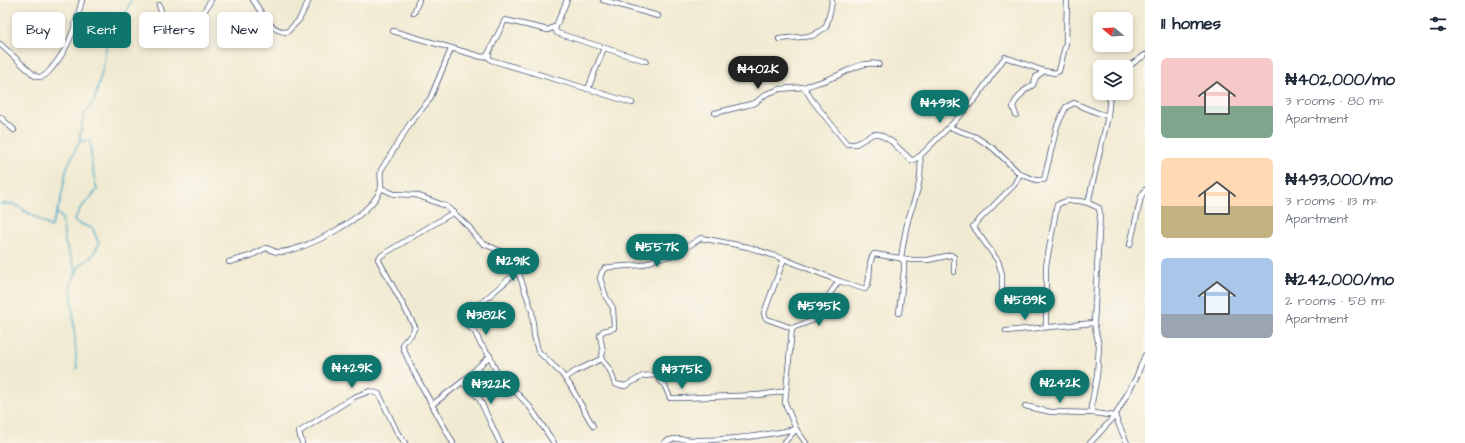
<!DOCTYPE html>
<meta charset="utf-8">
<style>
:root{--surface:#fff;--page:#f2f2f3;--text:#1f2937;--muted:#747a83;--accent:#0f766e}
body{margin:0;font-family:"Architects Daughter",sans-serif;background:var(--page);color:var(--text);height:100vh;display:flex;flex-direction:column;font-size:15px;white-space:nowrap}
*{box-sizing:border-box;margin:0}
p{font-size:13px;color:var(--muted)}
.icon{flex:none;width:22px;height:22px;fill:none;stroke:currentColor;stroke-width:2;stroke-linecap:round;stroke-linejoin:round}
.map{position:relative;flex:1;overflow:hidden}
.drawer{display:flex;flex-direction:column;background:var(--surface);width:320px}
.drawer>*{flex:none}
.banner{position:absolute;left:12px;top:12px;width:380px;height:36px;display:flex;gap:8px}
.needle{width:26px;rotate:288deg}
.fabs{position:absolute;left:1093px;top:12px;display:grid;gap:8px}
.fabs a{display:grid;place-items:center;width:40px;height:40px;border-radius:6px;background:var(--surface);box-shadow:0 2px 6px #0003;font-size:20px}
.price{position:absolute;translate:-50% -34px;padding:0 9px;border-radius:14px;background:var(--accent);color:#fff;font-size:13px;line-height:26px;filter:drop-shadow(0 1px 2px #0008)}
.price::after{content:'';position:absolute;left:50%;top:24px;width:12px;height:9px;margin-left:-6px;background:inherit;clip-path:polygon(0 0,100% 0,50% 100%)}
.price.current{background:#222;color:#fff}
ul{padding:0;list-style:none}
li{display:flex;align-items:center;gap:12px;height:100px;padding:0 16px}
li span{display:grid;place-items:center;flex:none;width:112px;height:80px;border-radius:6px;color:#555}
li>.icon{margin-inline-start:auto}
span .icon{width:48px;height:48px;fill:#fffc;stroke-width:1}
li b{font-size:17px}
h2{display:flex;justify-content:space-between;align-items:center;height:48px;padding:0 16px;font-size:17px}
.chip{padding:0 14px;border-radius:6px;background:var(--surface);box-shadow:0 2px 6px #0003;font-size:14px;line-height:36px}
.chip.current{background:var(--accent);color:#fff}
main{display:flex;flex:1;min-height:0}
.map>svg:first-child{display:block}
</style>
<main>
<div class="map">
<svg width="1145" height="443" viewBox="0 0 1145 443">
<rect width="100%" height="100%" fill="#fbf7ec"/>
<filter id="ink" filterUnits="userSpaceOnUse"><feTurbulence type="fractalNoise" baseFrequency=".025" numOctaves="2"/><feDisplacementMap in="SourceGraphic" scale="8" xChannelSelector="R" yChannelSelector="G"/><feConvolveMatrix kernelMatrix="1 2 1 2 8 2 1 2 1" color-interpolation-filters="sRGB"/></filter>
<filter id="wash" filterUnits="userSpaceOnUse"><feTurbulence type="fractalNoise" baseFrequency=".012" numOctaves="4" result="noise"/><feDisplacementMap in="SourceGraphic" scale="16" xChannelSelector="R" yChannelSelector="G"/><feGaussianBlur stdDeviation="0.9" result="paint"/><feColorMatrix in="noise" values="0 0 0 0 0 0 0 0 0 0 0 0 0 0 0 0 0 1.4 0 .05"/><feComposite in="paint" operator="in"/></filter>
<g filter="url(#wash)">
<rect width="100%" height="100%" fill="#f1ead2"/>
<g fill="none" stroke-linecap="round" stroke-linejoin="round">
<g stroke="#47aac7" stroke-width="1.5">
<polyline points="0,204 14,204 51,227 60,203 67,167 80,141 80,135 84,115 94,101 103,68 108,34 121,23 131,0"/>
<polyline points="57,213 62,218 65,243 76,270"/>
<polyline points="77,369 71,284 79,266 92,256 99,244 93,229 74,221 80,209 97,190 92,166 90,141 80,141"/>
</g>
</g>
</g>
<g filter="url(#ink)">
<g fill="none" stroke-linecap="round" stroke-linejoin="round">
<g stroke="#3b4b6f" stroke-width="6">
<g id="minor">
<path d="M253,0c10,14 16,31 34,32l12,-12 10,-20"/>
<polyline points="567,0 556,26 555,29 557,33 646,61"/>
<polyline points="603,0 658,16"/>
<polyline points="159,5 162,14 180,26 191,29 199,20 211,0"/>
<polyline points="414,13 419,0"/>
<polyline points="393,31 482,57 487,56 505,20 548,30 556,26"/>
<polyline points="779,39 812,36 826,27 831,8 832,0"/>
<path d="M0,44l35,32c8,3 12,-2 16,-7 19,-22 24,-42 31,-69"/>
<polyline points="489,54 489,58 491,60 588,89 632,103"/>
<path d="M879,64c-21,-3 -30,8 -48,14 -9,4 -18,6 -27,9l8,13 35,44h9l17,-10h6l12,7 21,20 8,-5"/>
<polyline points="1126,68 1145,55"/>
<polyline points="588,89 604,48"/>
<polyline points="715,113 755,103 766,94 780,89 804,87"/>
<polyline points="1016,115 1013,107 1015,102 1024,91 1033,85 1036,77 1044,71 1055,73 1059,71 1066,43 1067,0"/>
<polyline points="0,117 14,130"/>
<polyline points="949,127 976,137 994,149 1020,174 1014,185 973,226 998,261 1002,274 1002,299"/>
<polyline points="1020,174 1036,180 1044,180 1057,126 1066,107 1074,103 1098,113 1108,116"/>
<polyline points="381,188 394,194 416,195 446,206 469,227 476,237 484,244 508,254 518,271 532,311 534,335 538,351 561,373 570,385 593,426"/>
<polyline points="1130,245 1141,197 1145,190"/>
<polyline points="784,259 764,313 765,317 767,319 792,328"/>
<path d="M229,262l21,-6 16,-8c5,1 8,5 14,4 28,-2 88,-35 100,-61 3,-6 -1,-14 1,-21l30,-48 19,-23 21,-50"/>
<polyline points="518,271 465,317 466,324 475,332 480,343 490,356 496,371 530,407 554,443"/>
<path d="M899,313l5,-43v-8l-3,-4c2,-13 4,-26 7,-38 7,-23 15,-39 12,-64l33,-33 23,-25 29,-41 39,14"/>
<polyline points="1094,323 1099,346 1097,376 1091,407 1094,413 1115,416 1127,443"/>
<path d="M1046,327v-61l11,-61c10,-6 19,-5 31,-2l20,-87 2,-23"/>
<polyline points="1006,331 1094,323 1100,215 1099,208 1088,203"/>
<polyline points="601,359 610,370 615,384 625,386 643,376 656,375 665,386 670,398 682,398 759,395 786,391"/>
<polyline points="565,378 576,371 601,359 603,352 600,335 603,331 614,328 613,308 606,297 600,278 602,272 605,268 611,267 642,265 659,258 674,255 701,238 748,247 784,259 839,281"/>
<polyline points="462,382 479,398 500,443"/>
<polyline points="433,404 462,382 490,356"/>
<polyline points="1025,406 1051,412 1094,413"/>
<polyline points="302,443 299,432 354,397 370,391 379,394 397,432 405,443"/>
<polyline points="453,443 414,372 403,348 403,343 411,335 415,327 378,259 382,255 454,212"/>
<path d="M664,443c9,-7 21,-3 32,-3 34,0 66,-4 100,-11l-12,14"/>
<path d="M806,443l-10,-14 -11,-26 7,-75 22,-8 15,-25 10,-14 26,8c8,-10 1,-26 9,-35l38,6h16l23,-5 3,2v15"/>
<polyline points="1090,443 1115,416 1136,378 1145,355"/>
</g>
</g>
<use href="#minor" stroke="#fff" stroke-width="4.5"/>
</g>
</g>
</svg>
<div class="fabs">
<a><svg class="needle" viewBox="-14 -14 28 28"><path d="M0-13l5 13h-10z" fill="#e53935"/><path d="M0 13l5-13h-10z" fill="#747a83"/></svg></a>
<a><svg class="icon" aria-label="layers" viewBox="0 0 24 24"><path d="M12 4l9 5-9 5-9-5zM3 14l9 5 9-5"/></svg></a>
</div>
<b class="price current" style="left:758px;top:90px">₦402K</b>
<b class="price" style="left:940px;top:124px">₦493K</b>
<b class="price" style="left:657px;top:268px">₦557K</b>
<b class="price" style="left:513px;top:282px">₦291K</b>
<b class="price" style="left:1025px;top:321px">₦589K</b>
<b class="price" style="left:819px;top:327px">₦595K</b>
<b class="price" style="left:486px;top:336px">₦382K</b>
<b class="price" style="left:352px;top:389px">₦429K</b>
<b class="price" style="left:682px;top:390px">₦375K</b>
<b class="price" style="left:1060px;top:404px">₦242K</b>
<b class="price" style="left:491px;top:405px">₦322K</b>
<div class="banner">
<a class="chip">Buy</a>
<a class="chip current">Rent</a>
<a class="chip">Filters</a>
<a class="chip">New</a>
</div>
</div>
<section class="drawer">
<h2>11 homes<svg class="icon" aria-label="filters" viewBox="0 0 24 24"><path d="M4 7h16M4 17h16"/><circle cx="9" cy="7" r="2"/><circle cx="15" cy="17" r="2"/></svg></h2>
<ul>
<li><span style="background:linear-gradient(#f6c9c9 60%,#7fa58c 0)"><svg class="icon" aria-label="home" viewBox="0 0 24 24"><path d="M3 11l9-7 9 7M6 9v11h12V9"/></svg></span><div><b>₦402,000/mo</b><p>3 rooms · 80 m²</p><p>Apartment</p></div></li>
<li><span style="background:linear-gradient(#ffd9b3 60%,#c2b280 0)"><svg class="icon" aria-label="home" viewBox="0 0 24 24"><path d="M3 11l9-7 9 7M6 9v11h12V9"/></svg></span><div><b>₦493,000/mo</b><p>3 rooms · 113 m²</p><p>Apartment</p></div></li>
<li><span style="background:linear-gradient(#a9c7e8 70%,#9aa5b1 0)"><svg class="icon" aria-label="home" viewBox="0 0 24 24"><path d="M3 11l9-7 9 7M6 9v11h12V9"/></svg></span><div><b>₦242,000/mo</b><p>2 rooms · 58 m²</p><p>Apartment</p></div></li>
</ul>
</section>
</main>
